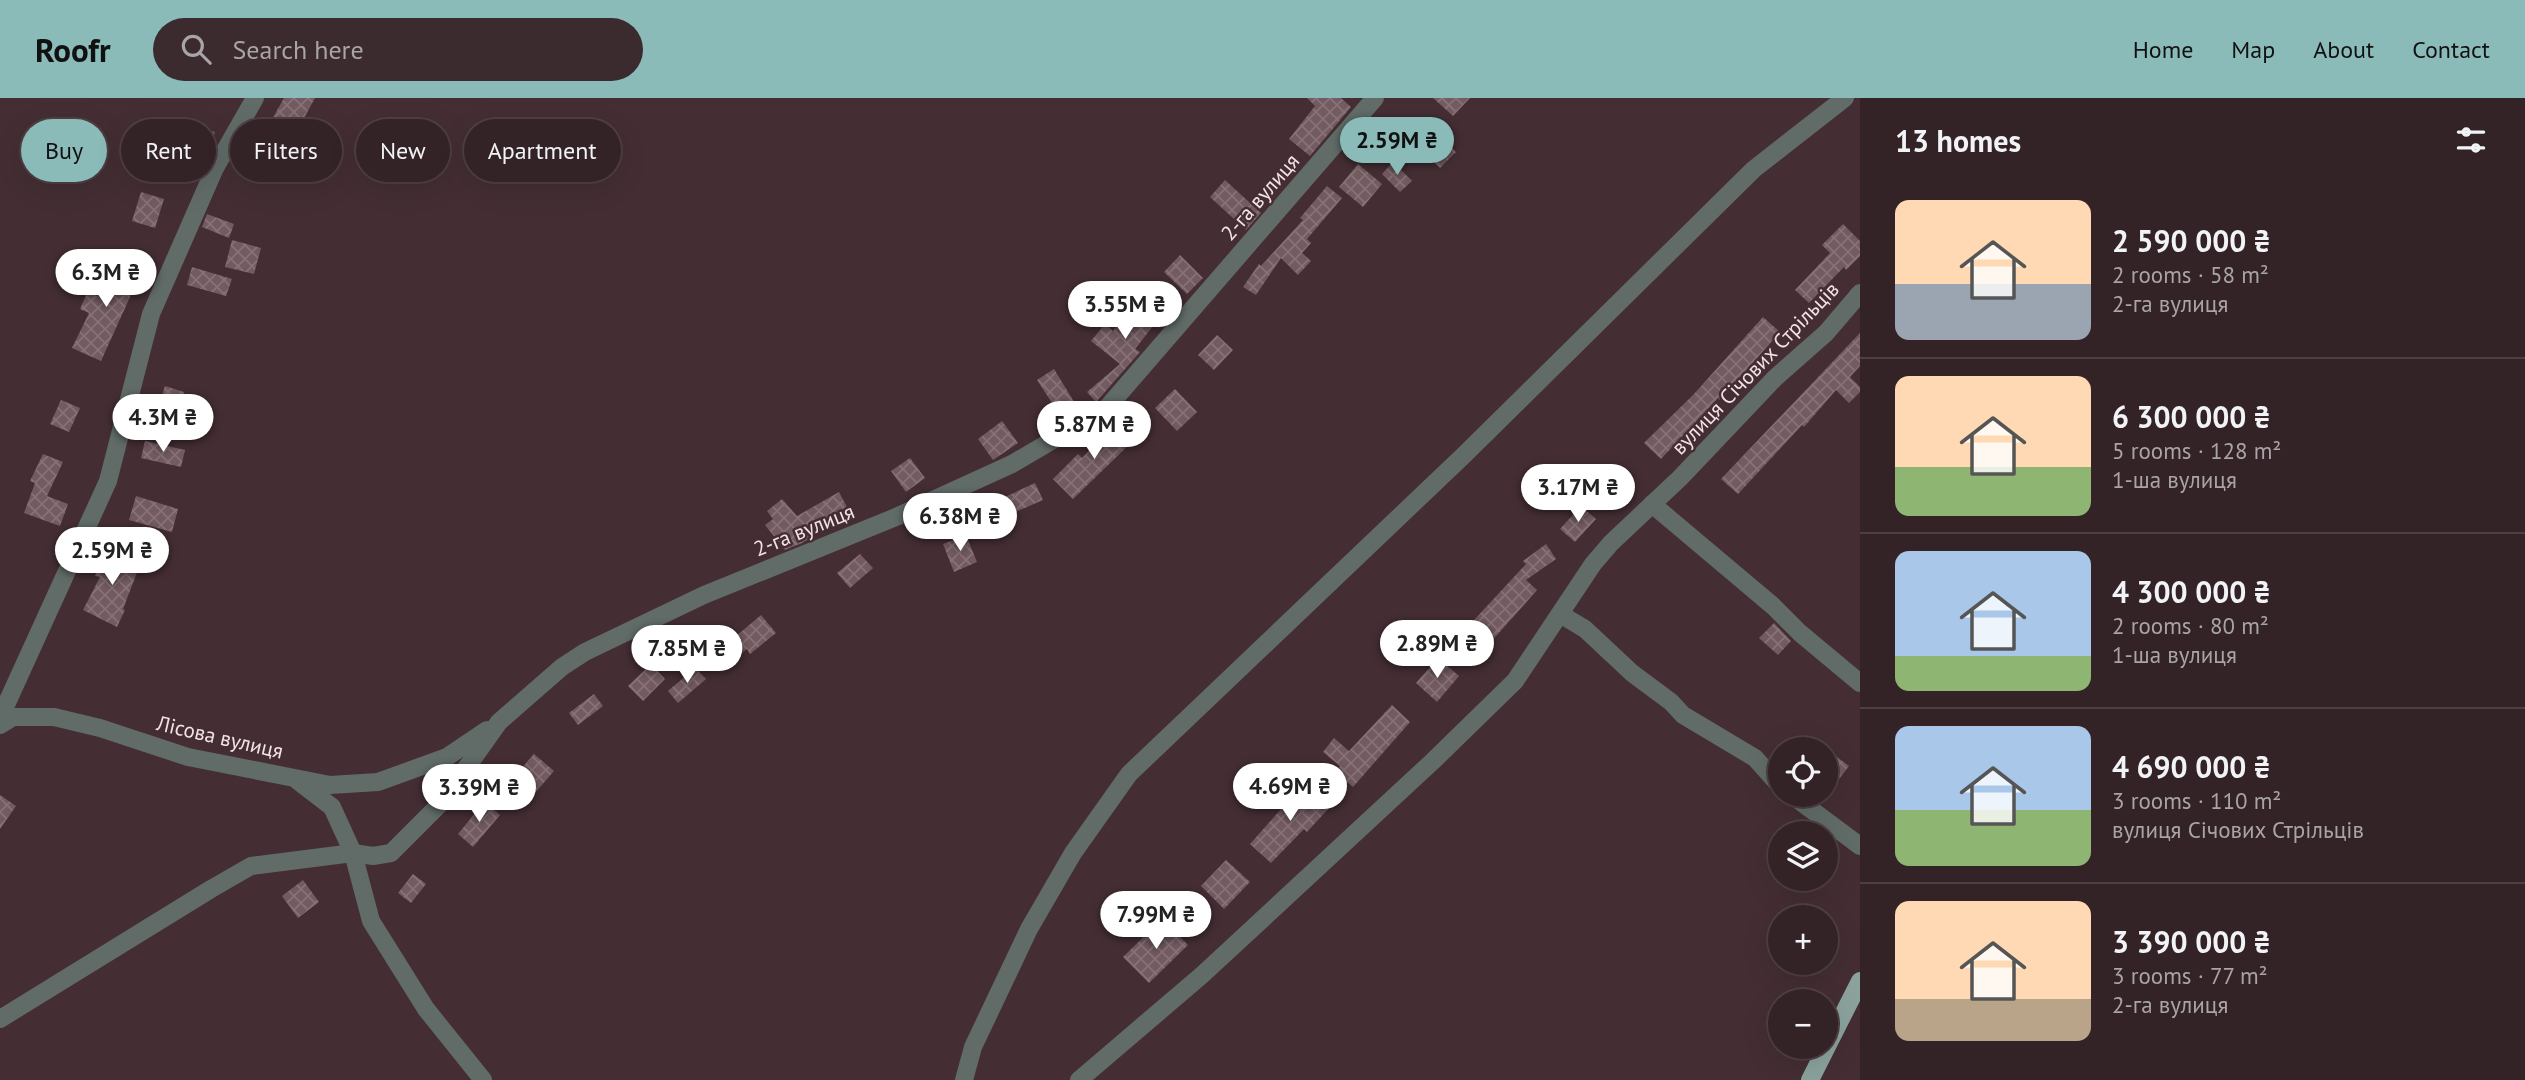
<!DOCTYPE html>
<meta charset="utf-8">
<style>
:root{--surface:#332226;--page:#3b2a2e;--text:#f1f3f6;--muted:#a9a4a7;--line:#4e3f43;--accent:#8bbbb9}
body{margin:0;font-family:"PT Sans",sans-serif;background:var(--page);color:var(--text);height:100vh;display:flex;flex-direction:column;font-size:26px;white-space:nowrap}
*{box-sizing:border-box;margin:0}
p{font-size:23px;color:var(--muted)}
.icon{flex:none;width:38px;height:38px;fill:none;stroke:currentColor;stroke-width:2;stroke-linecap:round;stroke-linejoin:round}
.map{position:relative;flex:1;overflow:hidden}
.panel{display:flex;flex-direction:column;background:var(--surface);width:665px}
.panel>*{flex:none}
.hud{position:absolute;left:21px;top:21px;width:665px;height:63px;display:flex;gap:14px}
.controls{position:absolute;left:1768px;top:639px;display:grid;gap:14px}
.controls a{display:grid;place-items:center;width:70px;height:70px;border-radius:50%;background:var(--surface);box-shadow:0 7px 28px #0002,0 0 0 2px var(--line);font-size:35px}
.price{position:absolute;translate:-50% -60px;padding:0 16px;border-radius:24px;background:#fff;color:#222;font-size:23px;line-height:46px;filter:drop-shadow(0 2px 4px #0008)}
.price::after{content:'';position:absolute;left:50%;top:42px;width:21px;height:16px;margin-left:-10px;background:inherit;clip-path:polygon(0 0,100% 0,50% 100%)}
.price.active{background:var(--accent);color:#111}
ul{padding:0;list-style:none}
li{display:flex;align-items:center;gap:21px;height:175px;padding:0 35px}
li+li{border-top:2px solid var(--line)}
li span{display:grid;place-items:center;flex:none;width:196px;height:140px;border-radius:14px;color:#555}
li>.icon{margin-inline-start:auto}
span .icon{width:84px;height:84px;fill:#fffc;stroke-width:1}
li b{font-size:30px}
h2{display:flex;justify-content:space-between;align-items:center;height:84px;padding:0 35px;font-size:30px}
.tag{padding:0 24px;border-radius:32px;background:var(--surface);box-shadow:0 7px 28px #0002,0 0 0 2px var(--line);font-size:24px;line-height:63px}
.tag.active{background:var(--accent);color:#111}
header{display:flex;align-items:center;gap:42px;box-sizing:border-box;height:98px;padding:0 35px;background:var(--accent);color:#111}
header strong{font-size:33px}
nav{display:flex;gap:38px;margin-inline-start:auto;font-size:24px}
.search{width:490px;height:63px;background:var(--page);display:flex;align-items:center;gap:18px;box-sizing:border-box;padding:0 24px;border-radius:38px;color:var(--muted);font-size:26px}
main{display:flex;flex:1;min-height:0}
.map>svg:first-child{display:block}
</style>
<header>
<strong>Roofr</strong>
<div class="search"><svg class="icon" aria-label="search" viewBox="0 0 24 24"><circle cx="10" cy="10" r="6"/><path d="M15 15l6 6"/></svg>Search here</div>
<nav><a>Home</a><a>Map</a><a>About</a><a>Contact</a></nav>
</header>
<main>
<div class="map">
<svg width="1860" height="982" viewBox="0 0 1860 982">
<defs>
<pattern id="building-cross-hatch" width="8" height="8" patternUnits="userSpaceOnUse" patternTransform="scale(1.75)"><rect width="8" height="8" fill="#735b60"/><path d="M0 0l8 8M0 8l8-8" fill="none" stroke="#877277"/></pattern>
</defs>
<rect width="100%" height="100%" fill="#442e33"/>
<g fill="url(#building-cross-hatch)">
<polygon points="284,0 315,0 303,22 297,19 272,68 251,58"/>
<polygon points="1307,0 1341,0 1351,9 1310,58 1289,41 1315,8"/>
<polygon points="1433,0 1470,0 1453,18"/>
<polygon points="176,24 215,34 210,50 172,40"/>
<polygon points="1432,30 1456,54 1440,70 1416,47"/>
<polygon points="1393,64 1412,83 1400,94 1382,76"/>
<polygon points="1358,66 1382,86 1363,109 1339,89"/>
<polygon points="1225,82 1261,115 1246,132 1210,99"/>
<polygon points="1327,88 1342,100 1307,141 1311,145 1302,155 1311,163 1298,177 1281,160 1256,197 1243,189 1259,166 1261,168 1303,122 1300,120"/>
<polygon points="141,94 164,101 155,130 132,123"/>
<polygon points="207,116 234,126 229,140 202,129"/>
<polygon points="1843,126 1860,143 1860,158 1846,172 1844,169 1809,205 1795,192 1830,155 1822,147"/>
<polygon points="232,142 261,150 254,176 225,169"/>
<polygon points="115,156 127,161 124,170 140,177 101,263 72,250 89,215 80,211 88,193 97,198"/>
<polygon points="1180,157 1203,180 1187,196 1164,174"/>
<polygon points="192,169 232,181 226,198 187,187"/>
<polygon points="1142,197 1164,214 1135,251 1140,254 1096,304 1087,294 1120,266 1091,243 1105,226 1113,233"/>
<polygon points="1763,219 1780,234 1720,302 1718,300 1661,361 1644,345 1694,296"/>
<polygon points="1860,235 1860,268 1850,279 1860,289 1860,294 1849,305 1836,292 1804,329 1802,327 1738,396 1721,381"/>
<polygon points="1217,237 1233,252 1214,272 1198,257"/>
<polygon points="1054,271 1076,307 1060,317 1037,282"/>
<polygon points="165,288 184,294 175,324 155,318"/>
<polygon points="1175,291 1197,314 1177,333 1155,310"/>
<polygon points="61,302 80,310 69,334 50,326"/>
<polygon points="1002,323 1018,345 993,362 978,341"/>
<polygon points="1118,323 1136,340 1073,401 1053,381 1078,356 1082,360"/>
<polygon points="145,343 185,352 181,369 141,360"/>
<polygon points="43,356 63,364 47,398 68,406 60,428 24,415 35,385 30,383"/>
<polygon points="910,360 925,380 906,394 891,373"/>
<polygon points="1035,385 1043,402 1002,420 994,404"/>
<polygon points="839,394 850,415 802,445 785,452 765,427 773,421 767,413 782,401 797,418"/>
<polygon points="136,398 178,411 172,434 129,422"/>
<polygon points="1581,408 1596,421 1575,444 1560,431"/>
<polygon points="966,437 977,464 954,474 943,446"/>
<polygon points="1546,446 1556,461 1526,482 1537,492 1481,555 1461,536 1526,466 1523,463"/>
<polygon points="106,450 141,464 123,511 125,512 117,529 83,512 100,479 95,478"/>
<polygon points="860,456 873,470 850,490 837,475"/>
<polygon points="761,517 776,535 750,556 747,551 734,561 719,540 730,532 735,539"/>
<polygon points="1774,525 1791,543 1778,557 1759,540"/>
<polygon points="1438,560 1459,578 1437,604 1416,585"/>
<polygon points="651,566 665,581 643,603 628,588"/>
<polygon points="695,570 706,581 678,605 668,593"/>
<polygon points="594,596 603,608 578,627 569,615"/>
<polygon points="1392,607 1410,624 1353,689 1335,674 1340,668 1323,654 1334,640 1349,653"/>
<polygon points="1825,650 1849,668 1836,685 1825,676"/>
<polygon points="534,656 554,673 534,696 514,679"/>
<polygon points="1304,685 1330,709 1307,734 1304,731 1271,765 1250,746"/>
<polygon points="0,697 16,708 0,731"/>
<polygon points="484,704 500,717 473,749 458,736"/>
<polygon points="1226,762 1250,784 1224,811 1201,788"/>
<polygon points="413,776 426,786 411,805 398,795"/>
<polygon points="303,782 319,804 298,820 282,798"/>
<polygon points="1162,821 1188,847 1149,885 1123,859"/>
</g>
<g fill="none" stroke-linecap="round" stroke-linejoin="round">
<g stroke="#616c69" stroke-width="18">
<polyline points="1652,406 1773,508 1800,535 1860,585"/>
<polyline points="1560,516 1585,531 1632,575 1671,604 1683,617 1755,660 1780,688"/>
<polyline points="0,620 108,383 151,216 215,70 255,0"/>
<polyline points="0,627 13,619 54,619 100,630 188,659 330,687 378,684 447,659 487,632"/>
<polyline points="298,683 332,709 353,755 371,823 426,911 483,982"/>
<polyline points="1794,696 1801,704 1860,748"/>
<polyline points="0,921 211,791 251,768 353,755 373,758 391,755 442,704 499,624 562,569 585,554 704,497 896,419 1012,366 1106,311 1375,0"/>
<polyline points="964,982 973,949 1029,831 1073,755 1129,676 1463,358 1754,71 1845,0"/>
<polyline points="1079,982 1202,877 1433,663 1515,583 1593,466 1611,445 1680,380 1775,280 1826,235 1860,195"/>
</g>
<polyline stroke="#8ba29c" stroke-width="18" points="1810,982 1860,883"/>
</g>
<g text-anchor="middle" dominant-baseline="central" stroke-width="5" stroke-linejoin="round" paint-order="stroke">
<g font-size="21" fill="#f2e3e6" stroke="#442e33">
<text transform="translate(1260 99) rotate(-49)">2-га вулиця</text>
<text transform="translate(1755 270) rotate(-46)">вулиця Січових Стрільців</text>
<text transform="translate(804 432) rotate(-22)">2-га вулиця</text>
<text transform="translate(220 639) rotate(13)">Лісова вулиця</text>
</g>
</g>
</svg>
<div class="controls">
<a><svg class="icon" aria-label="locate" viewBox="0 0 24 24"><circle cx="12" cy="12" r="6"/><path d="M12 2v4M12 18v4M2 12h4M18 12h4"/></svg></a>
<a><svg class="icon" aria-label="layers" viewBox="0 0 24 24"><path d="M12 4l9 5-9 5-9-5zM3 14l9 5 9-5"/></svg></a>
<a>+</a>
<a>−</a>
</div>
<b class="price active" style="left:1397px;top:79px">2.59M ₴</b>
<b class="price" style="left:106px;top:211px">6.3M ₴</b>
<b class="price" style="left:1125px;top:243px">3.55M ₴</b>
<b class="price" style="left:163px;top:356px">4.3M ₴</b>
<b class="price" style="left:1094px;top:363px">5.87M ₴</b>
<b class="price" style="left:1578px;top:426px">3.17M ₴</b>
<b class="price" style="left:960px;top:455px">6.38M ₴</b>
<b class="price" style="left:112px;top:489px">2.59M ₴</b>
<b class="price" style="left:1437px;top:582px">2.89M ₴</b>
<b class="price" style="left:687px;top:587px">7.85M ₴</b>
<b class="price" style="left:1290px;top:725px">4.69M ₴</b>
<b class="price" style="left:479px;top:726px">3.39M ₴</b>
<b class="price" style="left:1156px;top:853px">7.99M ₴</b>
<div class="hud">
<a class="tag active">Buy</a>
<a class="tag">Rent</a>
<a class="tag">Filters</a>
<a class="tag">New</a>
<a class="tag">Apartment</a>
</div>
</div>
<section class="panel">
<h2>13 homes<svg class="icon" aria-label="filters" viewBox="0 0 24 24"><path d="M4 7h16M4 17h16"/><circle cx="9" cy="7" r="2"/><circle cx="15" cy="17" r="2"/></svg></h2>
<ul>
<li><span style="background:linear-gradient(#ffd9b3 60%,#9aa5b1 0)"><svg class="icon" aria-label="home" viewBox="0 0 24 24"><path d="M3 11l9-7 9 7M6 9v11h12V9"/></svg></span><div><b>2 590 000 ₴</b><p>2 rooms · 58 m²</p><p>2-га вулиця</p></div></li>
<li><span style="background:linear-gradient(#ffd9b3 65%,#8fb573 0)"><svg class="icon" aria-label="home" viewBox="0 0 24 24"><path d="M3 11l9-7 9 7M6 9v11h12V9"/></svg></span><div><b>6 300 000 ₴</b><p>5 rooms · 128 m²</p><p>1-ша вулиця</p></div></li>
<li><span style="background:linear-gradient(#a9c7e8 75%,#8fb573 0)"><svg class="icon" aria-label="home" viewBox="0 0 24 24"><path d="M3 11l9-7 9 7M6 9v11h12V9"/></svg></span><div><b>4 300 000 ₴</b><p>2 rooms · 80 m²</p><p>1-ша вулиця</p></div></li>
<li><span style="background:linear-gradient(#a9c7e8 60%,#8fb573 0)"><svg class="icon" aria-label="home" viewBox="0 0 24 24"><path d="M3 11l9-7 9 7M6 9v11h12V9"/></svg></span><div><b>4 690 000 ₴</b><p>3 rooms · 110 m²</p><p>вулиця Січових Стрільців</p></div></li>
<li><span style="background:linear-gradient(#ffd9b3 70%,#b9a48a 0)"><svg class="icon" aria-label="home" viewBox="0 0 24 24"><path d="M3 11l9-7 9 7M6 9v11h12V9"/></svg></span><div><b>3 390 000 ₴</b><p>3 rooms · 77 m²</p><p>2-га вулиця</p></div></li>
</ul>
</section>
</main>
